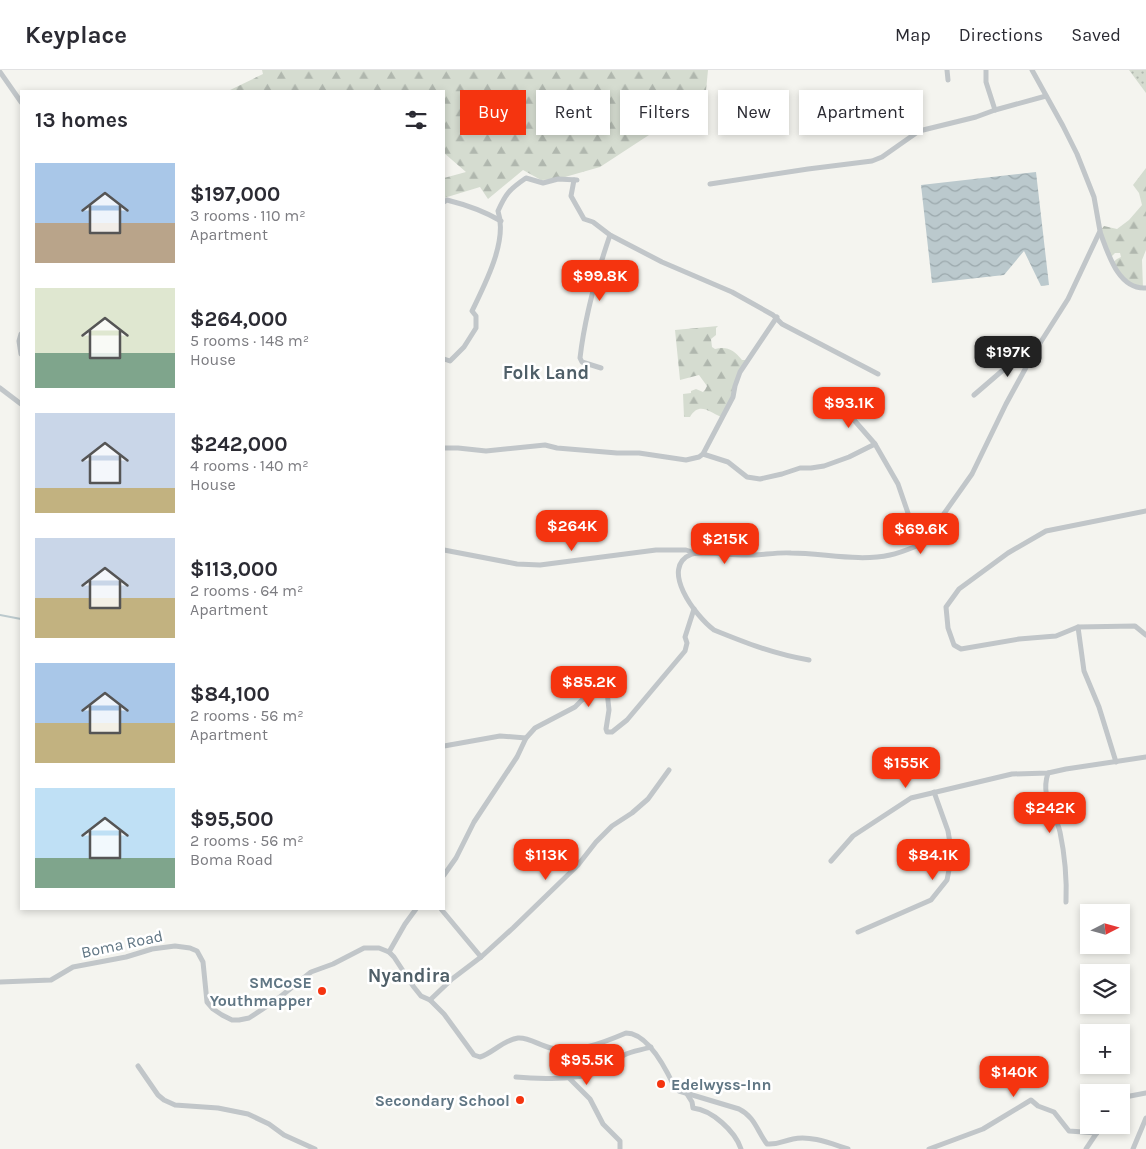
<!DOCTYPE html>
<meta charset="utf-8">
<style>
:root{--surface:#fff;--page:#f7f7f7;--text:#2b2b33;--muted:#7c7c81;--line:#e1e1e2;--accent:#f5340f}
body{margin:0;font-family:Karla,sans-serif;background:var(--page);color:var(--text);height:100vh;display:flex;flex-direction:column;font-size:19px;white-space:nowrap}
*{box-sizing:border-box;margin:0}
p{font-size:16px;color:var(--muted)}
.icon{flex:none;width:28px;height:28px;fill:none;stroke:currentColor;stroke-width:2;stroke-linecap:round;stroke-linejoin:round}
.map{position:relative;flex:1;overflow:hidden}
.drawer{position:absolute;left:20px;top:20px;width:425px;height:820px;display:flex;flex-direction:column;background:var(--surface);border-radius:0px;box-shadow:0 2px 8px #0003}
.drawer>*{flex:none}
.hud{position:absolute;left:460px;top:20px;width:475px;height:45px;display:flex;gap:10px}
.needle{width:32px;rotate:84deg}
.controls{position:absolute;left:1080px;top:834px;display:grid;gap:10px}
.controls a{display:grid;place-items:center;width:50px;height:50px;border-radius:0px;background:var(--surface);box-shadow:0 2px 8px #0003;font-size:25px}
.price{position:absolute;translate:-50% -42px;padding:0 11px;border-radius:10px;background:var(--accent);color:#fff;font-size:16px;line-height:32px;filter:drop-shadow(0 1px 2px #0008)}
.price::after{content:'';position:absolute;left:50%;top:30px;width:15px;height:11px;margin-left:-8px;background:inherit;clip-path:polygon(0 0,100% 0,50% 100%)}
.price.current{background:#222;color:#fff}
ul{padding:0;list-style:none}
li{display:flex;align-items:center;gap:15px;height:125px;padding:0 15px}
li span{display:grid;place-items:center;flex:none;width:140px;height:100px;border-radius:0px;color:#555}
li>.icon{margin-inline-start:auto}
span .icon{width:60px;height:60px;fill:#fffc;stroke-width:1}
li b{font-size:21px}
h2{display:flex;justify-content:space-between;align-items:center;height:60px;padding:0 15px;font-size:21px}
.chip{padding:0 18px;border-radius:0px;background:var(--surface);box-shadow:0 2px 8px #0003;font-size:18px;line-height:45px}
.chip.current{background:var(--accent);color:#fff}
header{display:flex;align-items:center;gap:30px;box-sizing:border-box;height:70px;padding:0 25px;background:var(--surface);border-bottom:1px solid var(--line)}
header strong{font-size:24px}
nav{display:flex;gap:28px;margin-inline-start:auto;font-size:18px}
.map>svg:first-child{display:block}
</style>
<header>
<strong>Keyplace</strong>
<nav><a>Map</a><a>Directions</a><a>Saved</a></nav>
</header>
<div class="map">
<svg width="1146" height="1079" viewBox="0 0 1146 1079">
<defs>
<pattern id="grass-dots" width="8" height="8" patternUnits="userSpaceOnUse" patternTransform="scale(1.25)"><rect width="8" height="8" fill="#d5dcd0"/><path d="M2 2h.1M6 6h.1" fill="none" stroke="#b0b7ae" stroke-width="1.8" stroke-linecap="round"/></pattern>
<pattern id="forest-firs" width="22" height="20" patternUnits="userSpaceOnUse" patternTransform="scale(1.25)"><rect width="22" height="20" fill="#d5dcd0"/><path d="M5 1l3.5 6h-7zM16 11l3.5 6h-7z" fill="#b0b7ae"/></pattern>
<pattern id="water-waves" width="16" height="10" patternUnits="userSpaceOnUse" patternTransform="scale(1.25)"><rect width="16" height="10" fill="#bbc9cd"/><path d="M0 5q4-4 8 0t8 0" fill="none" stroke="#9ba8ac"/></pattern>
</defs>
<rect width="100%" height="100%" fill="#f4f4ef"/>
<polygon fill="url(#grass-dots)" points="1129,0 1146,0 1146,23"/>
<g fill="url(#forest-firs)">
<polygon points="262,0 708,0 705,31 680,29 649,65 600,97 558,109 541,110 523,100 488,129 480,117 444,128 444,108 466,102 444,83 444,21 228,21 263,4"/>
<polygon points="1146,98 1146,180 1142,190 1143,218 1130,215 1112,193 1117,189 1121,187 1120,183 1115,183 1110,188 1100,161 1104,156 1117,159 1129,150 1142,135 1139,123 1133,115"/>
<path d="M718,256l-2,2v7l-5,4 1,8 3,2c12,-3 19,1 27,11h7l-9,12 -7,25 -12,20c-13,-6 -22,-15 -31,0h-6l-1,-23 8,-1v-2l5,-2 7,3 2,-2 2,-4 -8,-11 -19,5 -5,-50z"/>
</g>
<polygon fill="url(#water-waves)" points="1036,102 1049,215 1041,216 1024,181 1004,205 932,213 921,115"/>
<g fill="none" stroke-linecap="round" stroke-linejoin="round">
<polyline stroke="#bbc9cd" stroke-width="2" points="0,545 21,549"/>
<g stroke="#c1c6c9" stroke-width="5">
<polyline points="947,0 948,10"/>
<polyline points="986,0 986,12 995,40"/>
<polyline points="0,2 21,32"/>
<polyline points="574,110 571,126 584,149 593,152 610,165 662,192 732,222 773,245 782,254 878,304"/>
<polyline points="710,114 808,99 872,91 882,87 919,61 976,47 995,40 1046,26"/>
<path d="M444,132l3,-2c20,5 37,11 54,21"/>
<path d="M1100,162c8,21 18,58 46,56"/>
<polyline points="21,264 19,271 21,284"/>
<path d="M444,289l6,2 14,-14 12,-19v-12l-4,-5c13,-27 36,-70 26,-100 8,-18 12,-22 28,-33l17,5 15,-4 19,1"/>
<path d="M601,298l-19,-6 -2,-4c5,-43 16,-82 30,-123"/>
<polyline points="0,318 21,334"/>
<polyline points="974,325 1017,288 1035,281"/>
<polyline points="834,335 854,350 875,374"/>
<polyline points="444,378 458,378 486,381 545,375 557,378 617,383 639,383 686,390 699,387 703,384 728,392 747,407 760,409 782,404 800,398 811,398 824,396 849,387 875,374 898,414 919,475 931,462 972,404 1006,334 1035,281 1068,229 1100,161 1094,127 1077,84 1063,56 1032,0"/>
<polyline points="703,384 733,327 735,316 740,302 777,247"/>
<polyline points="1146,441 1046,461 1008,483 959,519 946,537 948,558 954,575 961,579 1019,569 1056,566 1078,557 1135,556 1146,565"/>
<polyline points="444,480 517,494 540,495 656,480 686,480 695,483"/>
<polyline points="1078,557 1084,601 1099,637 1116,692"/>
<path d="M809,590c-35,-6 -63,-17 -95,-30 -18,-13 -56,-63 -22,-76 10,-3 38,1 50,1 16,1 33,-3 49,-2 32,0 67,9 99,2 10,-2 19,-6 29,-10"/>
<polyline points="444,676 500,666 526,668"/>
<path d="M1048,703c-8,25 7,37 12,59 5,24 7,46 6,70"/>
<polyline points="831,791 853,766 911,728 1012,704 1048,703 1066,699 1146,687"/>
<polyline points="444,805 456,788 474,752 517,687 526,668 535,658 575,637 582,630 603,619 607,621 609,640 606,659 607,662 612,662 627,650 685,581 687,573 685,567 694,539"/>
<polyline points="441,839 481,887"/>
<polyline points="858,862 931,830 947,810 952,785 948,761 934,722"/>
<polyline points="389,882 405,854 416,839"/>
<path d="M0,912l51,-2 22,-13 53,-10 26,-8 23,-3 15,2 7,3 6,11 4,40 6,7 9,6 10,5h7l10,-2 26,-17 36,-29 22,-8 31,-16h15l10,4 5,5 19,29 8,10 9,4 14,14 30,41 6,2c13,-4 23,-17 38,-19 11,-1 22,8 33,10 24,6 54,-6 75,-15 22,0 40,36 48,53l5,5 60,18c16,8 18,22 28,35 11,1 16,-3 26,-5 18,-4 39,5 55,10"/>
<polyline points="430,930 452,909 481,887 513,858 578,795 596,772 612,756 632,743 648,729 669,700"/>
<polyline points="138,996 158,1025 164,1030 175,1035 218,1038 248,1044 269,1054 284,1065 315,1079"/>
<path d="M516,1007c20,2 63,3 82,-5 10,-4 17,-12 26,-17 8,-4 18,-5 27,-8"/>
<polyline points="568,1007 590,1029 603,1054 620,1071 620,1079"/>
<path d="M687,1024l5,8 1,6c19,2 42,23 48,41"/>
<polyline points="1121,1030 1125,1027 1146,1023"/>
<polyline points="929,1079 983,1059 1031,1030 1038,1036 1054,1042 1069,1061 1097,1063"/>
<polyline points="1086,1079 1102,1055"/>
<polyline points="1133,1079 1146,1048"/>
</g>
</g>
<g fill="#f5340f" stroke="#fff" stroke-width="2">
<circle cx="322" cy="921" r="5"/>
<circle cx="661" cy="1014" r="5"/>
<circle cx="520" cy="1030" r="5"/>
</g>
<g text-anchor="middle" dominant-baseline="central" stroke-width="5" stroke-linejoin="round" paint-order="stroke">
<g font-size="16" fill="#607684" stroke="#fff">
<text transform="translate(122 874) rotate(-12)">Boma Road</text>
</g>
<g font-size="16" font-weight="bold" fill="#607684" stroke="#fff" text-anchor="end">
<text x="312" y="912">SMCoSE<tspan x="312" dy="18">Youthmapper</tspan></text>
<text x="671" y="1014" text-anchor="start">Edelwyss-Inn</text>
<text x="510" y="1030">Secondary School</text>
</g>
<g font-size="19" font-weight="bold" fill="#4f5f68" stroke="#fff">
<text x="546" y="303">Folk Land</text>
<text x="409" y="906">Nyandira</text>
</g>
</g>
</svg>
<div class="controls">
<a><svg class="needle" viewBox="-14 -14 28 28"><path d="M0-13l5 13h-10z" fill="#e53935"/><path d="M0 13l5-13h-10z" fill="#7c7c81"/></svg></a>
<a><svg class="icon" aria-label="layers" viewBox="0 0 24 24"><path d="M12 4l9 5-9 5-9-5zM3 14l9 5 9-5"/></svg></a>
<a>+</a>
<a>−</a>
</div>
<b class="price" style="left:600px;top:232px">$99.8K</b>
<b class="price current" style="left:1008px;top:308px">$197K</b>
<b class="price" style="left:849px;top:359px">$93.1K</b>
<b class="price" style="left:572px;top:482px">$264K</b>
<b class="price" style="left:921px;top:485px">$69.6K</b>
<b class="price" style="left:725px;top:495px">$215K</b>
<b class="price" style="left:589px;top:638px">$85.2K</b>
<b class="price" style="left:906px;top:719px">$155K</b>
<b class="price" style="left:1050px;top:764px">$242K</b>
<b class="price" style="left:546px;top:811px">$113K</b>
<b class="price" style="left:933px;top:811px">$84.1K</b>
<b class="price" style="left:587px;top:1016px">$95.5K</b>
<b class="price" style="left:1014px;top:1028px">$140K</b>
<div class="hud">
<a class="chip current">Buy</a>
<a class="chip">Rent</a>
<a class="chip">Filters</a>
<a class="chip">New</a>
<a class="chip">Apartment</a>
</div>
<section class="drawer">
<h2>13 homes<svg class="icon" aria-label="filters" viewBox="0 0 24 24"><path d="M4 7h16M4 17h16"/><circle cx="9" cy="7" r="2"/><circle cx="15" cy="17" r="2"/></svg></h2>
<ul>
<li><span style="background:linear-gradient(#a9c7e8 60%,#b9a48a 0)"><svg class="icon" aria-label="home" viewBox="0 0 24 24"><path d="M3 11l9-7 9 7M6 9v11h12V9"/></svg></span><div><b>$197,000</b><p>3 rooms · 110 m²</p><p>Apartment</p></div></li>
<li><span style="background:linear-gradient(#dfe7d0 65%,#7fa58c 0)"><svg class="icon" aria-label="home" viewBox="0 0 24 24"><path d="M3 11l9-7 9 7M6 9v11h12V9"/></svg></span><div><b>$264,000</b><p>5 rooms · 148 m²</p><p>House</p></div></li>
<li><span style="background:linear-gradient(#c9d6e8 75%,#c2b280 0)"><svg class="icon" aria-label="home" viewBox="0 0 24 24"><path d="M3 11l9-7 9 7M6 9v11h12V9"/></svg></span><div><b>$242,000</b><p>4 rooms · 140 m²</p><p>House</p></div></li>
<li><span style="background:linear-gradient(#c9d6e8 60%,#c2b280 0)"><svg class="icon" aria-label="home" viewBox="0 0 24 24"><path d="M3 11l9-7 9 7M6 9v11h12V9"/></svg></span><div><b>$113,000</b><p>2 rooms · 64 m²</p><p>Apartment</p></div></li>
<li><span style="background:linear-gradient(#a9c7e8 60%,#c2b280 0)"><svg class="icon" aria-label="home" viewBox="0 0 24 24"><path d="M3 11l9-7 9 7M6 9v11h12V9"/></svg></span><div><b>$84,100</b><p>2 rooms · 56 m²</p><p>Apartment</p></div></li>
<li><span style="background:linear-gradient(#bfe0f5 70%,#7fa58c 0)"><svg class="icon" aria-label="home" viewBox="0 0 24 24"><path d="M3 11l9-7 9 7M6 9v11h12V9"/></svg></span><div><b>$95,500</b><p>2 rooms · 56 m²</p><p>Boma Road</p></div></li>
</ul>
</section>
</div>
